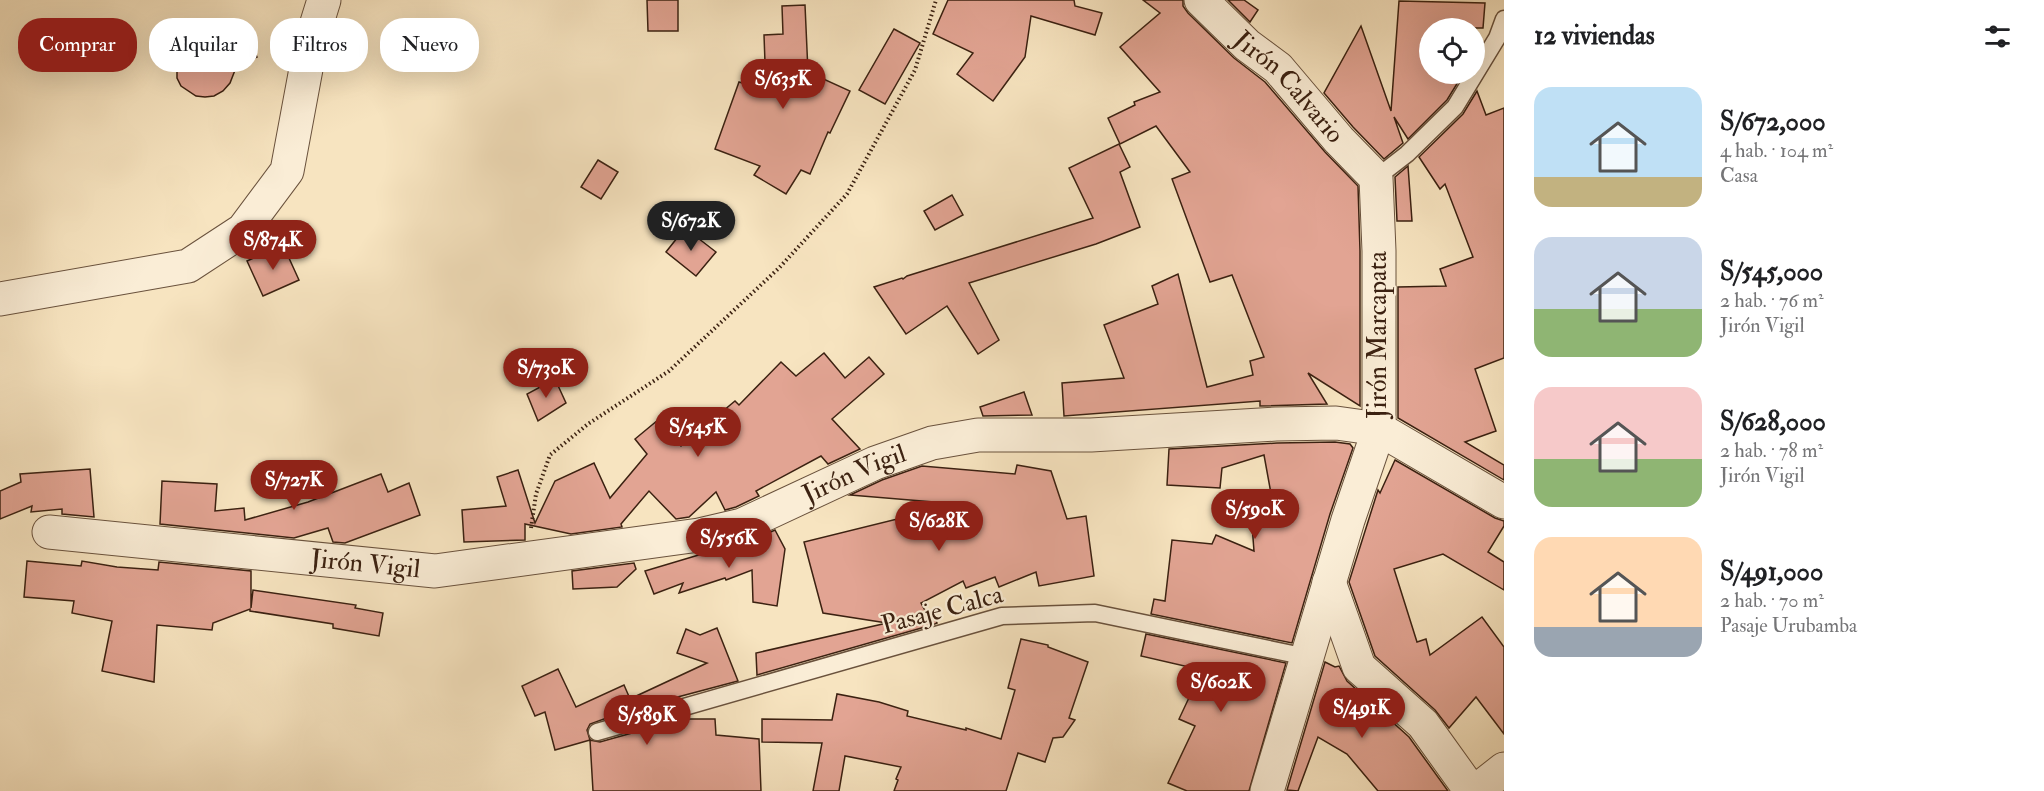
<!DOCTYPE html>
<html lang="es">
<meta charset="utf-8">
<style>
:root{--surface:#fff;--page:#f6f6f6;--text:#202124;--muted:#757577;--accent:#8f2418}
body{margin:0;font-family:"IM FELL Double Pica",serif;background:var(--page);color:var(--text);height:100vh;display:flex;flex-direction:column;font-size:22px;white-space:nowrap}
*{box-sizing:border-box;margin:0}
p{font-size:20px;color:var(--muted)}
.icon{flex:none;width:33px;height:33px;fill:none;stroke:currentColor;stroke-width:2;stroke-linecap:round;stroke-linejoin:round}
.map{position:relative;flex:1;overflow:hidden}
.drawer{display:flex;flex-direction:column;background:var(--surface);width:540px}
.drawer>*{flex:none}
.hud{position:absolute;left:18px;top:18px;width:570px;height:54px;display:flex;gap:12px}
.fabs{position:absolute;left:1419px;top:18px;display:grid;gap:12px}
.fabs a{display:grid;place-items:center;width:66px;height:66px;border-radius:50%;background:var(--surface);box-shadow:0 6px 24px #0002;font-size:30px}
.price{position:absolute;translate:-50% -51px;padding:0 14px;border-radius:21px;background:var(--accent);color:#fff;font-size:20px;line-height:39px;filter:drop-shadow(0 2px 3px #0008)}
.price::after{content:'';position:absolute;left:50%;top:36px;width:18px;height:14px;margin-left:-9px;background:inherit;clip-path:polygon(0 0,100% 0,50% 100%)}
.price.on{background:#222;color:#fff}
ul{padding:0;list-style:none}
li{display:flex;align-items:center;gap:18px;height:150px;padding:0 30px}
li span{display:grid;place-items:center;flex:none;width:168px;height:120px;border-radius:18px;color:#555}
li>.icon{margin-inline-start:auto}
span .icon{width:72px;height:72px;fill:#fffc;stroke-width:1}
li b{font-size:26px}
h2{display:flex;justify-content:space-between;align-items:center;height:72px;padding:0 30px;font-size:26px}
.chip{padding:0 21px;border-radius:24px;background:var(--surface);box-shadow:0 6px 24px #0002;font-size:21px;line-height:54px}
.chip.on{background:var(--accent);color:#fff}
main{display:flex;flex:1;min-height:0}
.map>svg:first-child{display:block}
</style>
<main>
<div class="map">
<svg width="1504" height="791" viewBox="0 0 1504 791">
<rect width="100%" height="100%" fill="#f7e4c0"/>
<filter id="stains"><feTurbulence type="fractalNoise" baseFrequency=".00333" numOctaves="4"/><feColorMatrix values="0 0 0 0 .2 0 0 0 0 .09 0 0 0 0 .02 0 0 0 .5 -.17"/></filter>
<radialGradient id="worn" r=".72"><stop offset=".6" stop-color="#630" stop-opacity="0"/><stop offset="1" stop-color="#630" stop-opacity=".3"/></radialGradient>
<g fill="#e2a493" stroke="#3b2111" stroke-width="1.5">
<polygon points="647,0 678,0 678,31 648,31"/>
<polygon points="948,0 1074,0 1075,6 1102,13 1095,35 1031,16 1025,57 993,101 957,74 973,53 933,34"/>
<polygon points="1143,0 1183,0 1183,6 1188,13 1234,58 1265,82 1325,152 1358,186 1360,251 1360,406 1308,373 1327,404 1260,406 1260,401 1064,416 1062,383 1124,378 1104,325 1158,304 1152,286 1178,274 1207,387 1253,375 1250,361 1264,357 1232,275 1210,282 1172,179 1190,172 1156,126 1120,144 1108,118 1135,105 1134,102 1160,92 1120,47 1160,13"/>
<polygon points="1228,0 1244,0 1258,10 1250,22"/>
<polygon points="1399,1 1485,3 1483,28 1430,28 1430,74 1463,74 1447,100 1408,139 1394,117 1403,143 1384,159 1353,127 1324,93 1361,26 1391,111"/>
<polygon points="805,5 808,72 850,91 830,133 828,132 810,174 801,170 786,194 754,175 760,166 715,149 739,82 766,90 764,35 783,34 782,6"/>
<polygon points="894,29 920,43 885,104 859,90"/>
<polygon points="248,36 257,57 237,65 230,83 223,91 214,96 205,97 196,96 181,86 177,78 177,60 181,51 187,45 195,41 205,39 215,41 223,46"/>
<polygon points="1477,91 1486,115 1504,108 1504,358 1475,369 1496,431 1465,442 1504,465 1504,480 1398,418 1398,287 1446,286 1440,269 1473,257 1445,184 1440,189 1419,157 1463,114"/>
<polygon points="1119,144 1130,167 1120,172 1140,227 1096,244 969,283 999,340 978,354 947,306 906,334 874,287 902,278 903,279 907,276 1093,218 1069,168"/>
<polygon points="598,160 618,172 601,199 581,187"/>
<polygon points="1408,166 1412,221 1397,221 1395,177"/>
<polygon points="952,195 963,215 935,230 924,211"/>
<polygon points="685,228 716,252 696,276 666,252"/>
<polygon points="283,245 299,280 263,296 247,261"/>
<polygon points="824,353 845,378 869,357 884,374 832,419 860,449 828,464 821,456 756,491 759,496 736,507 725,510 716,492 689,517 676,519 649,491 621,524 622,527 571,534 525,524 525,540 464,542 462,510 506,506 497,477 518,470 535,523 555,481 594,463 610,498 647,454 635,439 658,420 681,446 735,401 739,405 781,362 796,376"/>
<polygon points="555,379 566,403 538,421 527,394"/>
<polygon points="1024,392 1032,415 983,416 980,407"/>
<polygon points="1335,442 1350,444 1353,448 1330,514 1292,643 1151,614 1154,599 1165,601 1172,540 1212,544 1216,535 1254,551 1251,512 1274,510 1264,455 1222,468 1220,488 1167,485 1169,449 1277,443"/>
<polygon points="1395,460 1495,518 1504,521 1504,526 1488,552 1504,562 1504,590 1443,554 1394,569 1417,642 1426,639 1430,655 1482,617 1504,647 1504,734 1476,697 1449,728 1435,710 1375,656 1349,582 1378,490 1380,493"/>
<polygon points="1017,465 1051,471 1067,519 1086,516 1094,576 1039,586 1036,572 999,587 995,577 966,588 963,581 921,603 927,614 933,612 937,623 932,625 757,675 756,653 887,623 823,613 804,542 958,504 850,495 882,480 922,466 1015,474"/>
<polygon points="90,469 94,517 62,514 62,509 31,512 32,506 0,519 0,491 21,482 20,474"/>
<polygon points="381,474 388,492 409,483 420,515 345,543 333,542 328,528 294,538 160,524 162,481 217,484 215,511 244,508 245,520 308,502"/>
<polygon points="775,530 785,549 777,606 753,602 752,570 726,580 725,578 679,593 683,583 654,594 645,571 712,551 746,543"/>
<polygon points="27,561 81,566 82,561 117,567 158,570 159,562 251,571 251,608 253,590 356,605 355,608 383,613 379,636 333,628 333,624 250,611 250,609 213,623 212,630 157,625 154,682 102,671 112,621 72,613 74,601 24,597"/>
<polygon points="634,563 636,569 617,587 573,589 572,571"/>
<polygon points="717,628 738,681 636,708 632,698 707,663 677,653 686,629 700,635"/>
<polygon points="1146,634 1286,663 1249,791 1187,791 1168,783 1195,726 1179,719 1202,670 1141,656"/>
<polygon points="1021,639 1048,645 1048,647 1088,662 1069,718 1075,720 1063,737 1053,738 1045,762 1018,753 1006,791 894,791 898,780 896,779 901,767 845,756 839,791 813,791 822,743 762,742 762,719 832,720 837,694 879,702 908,711 907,716 966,730 966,728 1001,739 1015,690 1008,688"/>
<polygon points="1325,662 1335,667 1339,666 1347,681 1409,737 1448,791 1378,791 1347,754 1318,737 1298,791 1287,790"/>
<polygon points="558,669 576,707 624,685 634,708 590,724 587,730 590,740 600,742 682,719 715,719 716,735 759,739 761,791 593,791 590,740 555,750 545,712 535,716 522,686"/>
</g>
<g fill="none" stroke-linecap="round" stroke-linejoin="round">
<g stroke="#6a523d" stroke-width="19">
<g id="lane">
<polyline points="1376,178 1407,154 1455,107 1497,38 1504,19"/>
<polyline points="597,732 1002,616 1095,613 1307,657"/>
</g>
</g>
<g stroke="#6a523d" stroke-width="35">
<g id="street">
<path id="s1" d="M1201,0l46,45 31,23 61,72 37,38 3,73v178l-31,91 -81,271"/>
<polyline points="0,299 188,266 243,230 287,171 311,42 324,0"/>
<path id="s2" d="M49,532l386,39 264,-36 43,-10 133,-62 57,-20 46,-8h113l185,-11 60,-1 43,6 125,73"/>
<polyline points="1329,582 1359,667 1423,724 1471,791"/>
<polyline points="1476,791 1504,769"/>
</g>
</g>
<polyline stroke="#3b2111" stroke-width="4" stroke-dasharray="1.5 3" stroke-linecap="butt" points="531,528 536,494 550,455 588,424 669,371 779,268 847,194 915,70 936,0"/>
<use href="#lane" stroke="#faedd6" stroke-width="16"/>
<use href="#street" stroke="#faedd6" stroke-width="33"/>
</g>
<g text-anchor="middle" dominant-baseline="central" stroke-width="4.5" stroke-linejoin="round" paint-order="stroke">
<g font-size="26" fill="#3b2111" stroke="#faedd6">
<text stroke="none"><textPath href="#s1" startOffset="124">Jirón Calvario</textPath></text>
<text transform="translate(1378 335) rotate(-90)">Jirón Marcapata</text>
<text stroke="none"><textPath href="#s2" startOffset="822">Jirón Vigil</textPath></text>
<text stroke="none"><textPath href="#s2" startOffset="318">Jirón Vigil</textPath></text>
<text transform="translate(942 610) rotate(-15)">Pasaje Calca</text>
</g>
</g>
<rect width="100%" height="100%" filter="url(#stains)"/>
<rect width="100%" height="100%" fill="url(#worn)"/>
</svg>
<div class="fabs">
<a><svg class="icon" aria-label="locate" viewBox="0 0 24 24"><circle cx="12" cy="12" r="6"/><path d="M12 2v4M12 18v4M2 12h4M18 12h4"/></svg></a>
</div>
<b class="price" style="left:783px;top:110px">S/635K</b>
<b class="price on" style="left:691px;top:252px">S/672K</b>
<b class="price" style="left:273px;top:271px">S/874K</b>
<b class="price" style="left:546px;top:399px">S/730K</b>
<b class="price" style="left:698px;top:458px">S/545K</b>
<b class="price" style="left:294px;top:511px">S/727K</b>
<b class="price" style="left:1255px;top:540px">S/590K</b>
<b class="price" style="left:939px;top:552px">S/628K</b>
<b class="price" style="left:729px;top:569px">S/556K</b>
<b class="price" style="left:1221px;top:713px">S/602K</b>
<b class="price" style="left:1362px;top:739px">S/491K</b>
<b class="price" style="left:647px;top:746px">S/589K</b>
<div class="hud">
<a class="chip on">Comprar</a>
<a class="chip">Alquilar</a>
<a class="chip">Filtros</a>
<a class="chip">Nuevo</a>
</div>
</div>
<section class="drawer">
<h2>12 viviendas<svg class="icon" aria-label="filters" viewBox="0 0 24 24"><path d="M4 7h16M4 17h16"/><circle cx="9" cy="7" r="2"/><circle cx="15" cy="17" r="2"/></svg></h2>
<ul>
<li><span style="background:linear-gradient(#bfe0f5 75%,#c2b280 0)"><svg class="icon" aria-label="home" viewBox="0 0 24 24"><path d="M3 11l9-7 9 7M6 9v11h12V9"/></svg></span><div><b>S/672,000</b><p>4 hab. · 104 m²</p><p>Casa</p></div></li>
<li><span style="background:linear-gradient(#c9d6e8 60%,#8fb573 0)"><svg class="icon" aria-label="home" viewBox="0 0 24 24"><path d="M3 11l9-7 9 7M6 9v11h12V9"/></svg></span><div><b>S/545,000</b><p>2 hab. · 76 m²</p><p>Jirón Vigil</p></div></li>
<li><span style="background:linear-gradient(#f6c9c9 60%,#8fb573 0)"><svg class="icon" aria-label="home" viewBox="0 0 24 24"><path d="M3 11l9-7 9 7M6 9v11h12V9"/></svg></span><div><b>S/628,000</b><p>2 hab. · 78 m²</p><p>Jirón Vigil</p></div></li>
<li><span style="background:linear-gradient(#ffd9b3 75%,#9aa5b1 0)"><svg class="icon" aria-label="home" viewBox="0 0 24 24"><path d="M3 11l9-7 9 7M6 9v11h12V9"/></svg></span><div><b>S/491,000</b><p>2 hab. · 70 m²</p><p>Pasaje Urubamba</p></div></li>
</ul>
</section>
</main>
